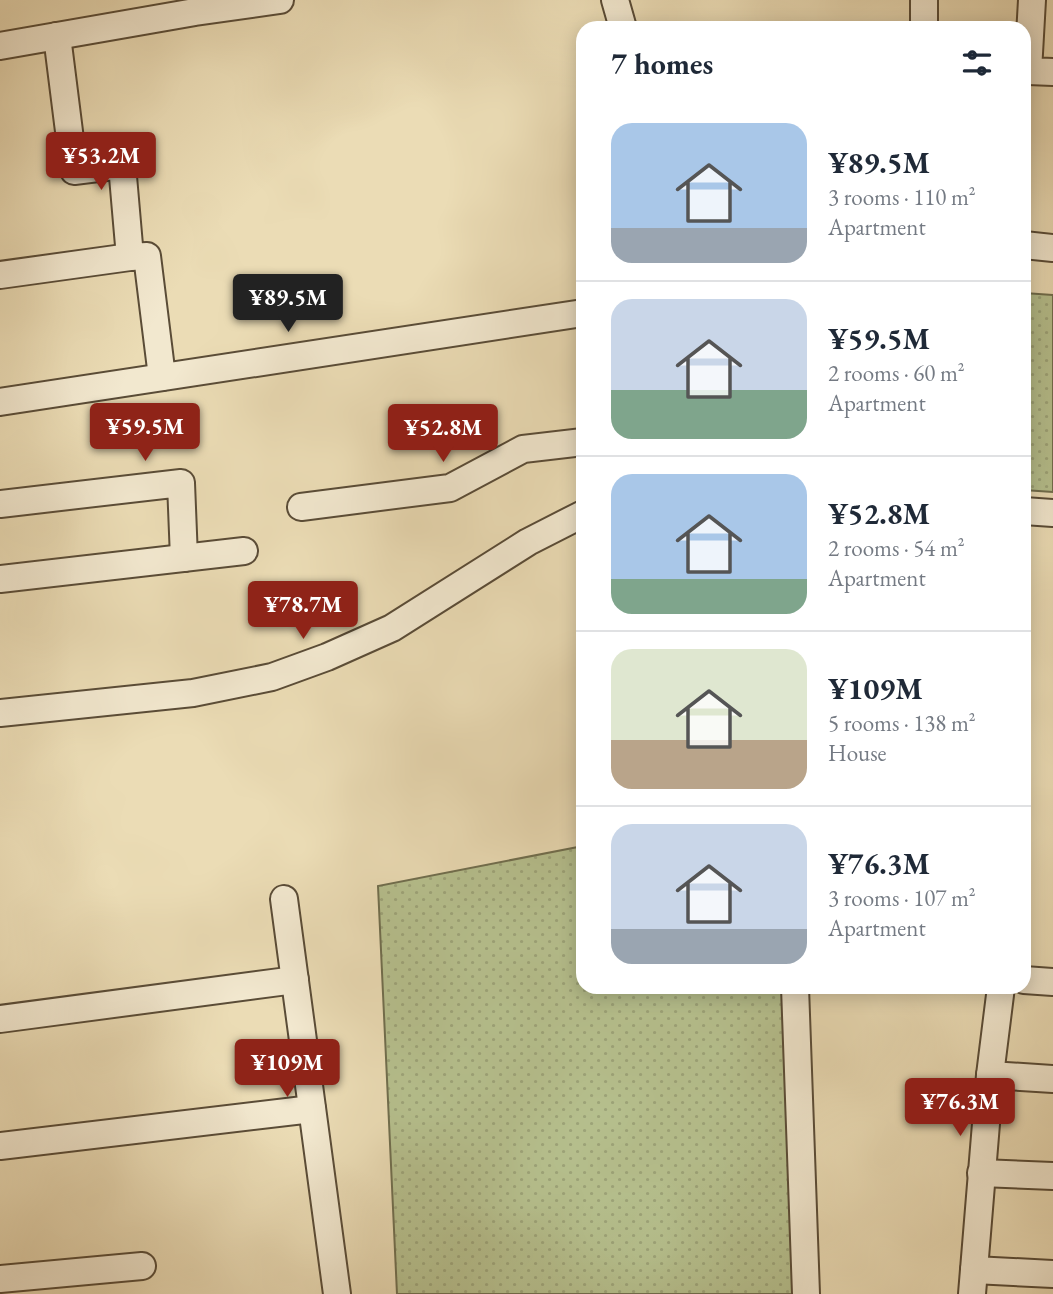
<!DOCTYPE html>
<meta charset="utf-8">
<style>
:root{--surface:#fff;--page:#f2f2f3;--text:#1f2937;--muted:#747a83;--line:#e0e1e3;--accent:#8f2418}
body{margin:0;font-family:"EB Garamond",serif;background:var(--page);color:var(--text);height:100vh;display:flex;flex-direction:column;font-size:26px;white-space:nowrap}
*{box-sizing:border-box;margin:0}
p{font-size:23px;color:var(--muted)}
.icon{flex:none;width:38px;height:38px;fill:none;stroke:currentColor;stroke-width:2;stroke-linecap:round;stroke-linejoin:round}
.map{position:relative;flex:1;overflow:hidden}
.side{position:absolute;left:576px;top:21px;width:455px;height:973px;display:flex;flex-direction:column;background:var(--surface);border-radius:21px;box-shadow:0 4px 18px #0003}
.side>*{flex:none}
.price{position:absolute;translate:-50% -60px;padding:0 16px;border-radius:7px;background:var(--accent);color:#fff;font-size:23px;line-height:46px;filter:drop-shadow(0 2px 4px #0008)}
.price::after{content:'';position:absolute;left:50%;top:42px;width:21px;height:16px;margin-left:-10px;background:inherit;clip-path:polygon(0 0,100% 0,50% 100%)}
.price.current{background:#222;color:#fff}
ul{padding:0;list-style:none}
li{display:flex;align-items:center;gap:21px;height:175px;padding:0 35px}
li+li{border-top:2px solid var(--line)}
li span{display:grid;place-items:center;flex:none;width:196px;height:140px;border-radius:21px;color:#555}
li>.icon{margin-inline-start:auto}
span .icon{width:84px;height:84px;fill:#fffc;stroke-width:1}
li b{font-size:30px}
h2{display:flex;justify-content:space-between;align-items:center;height:84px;padding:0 35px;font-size:30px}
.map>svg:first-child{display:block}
</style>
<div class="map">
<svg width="1053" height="1294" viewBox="0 0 1053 1294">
<defs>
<pattern id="grass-dots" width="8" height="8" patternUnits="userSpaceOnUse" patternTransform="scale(1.75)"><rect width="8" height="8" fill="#b6c08e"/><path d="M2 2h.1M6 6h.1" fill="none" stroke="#9da479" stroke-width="1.8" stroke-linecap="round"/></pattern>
</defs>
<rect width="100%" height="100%" fill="#ebdcb5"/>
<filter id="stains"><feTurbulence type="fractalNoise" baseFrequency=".00286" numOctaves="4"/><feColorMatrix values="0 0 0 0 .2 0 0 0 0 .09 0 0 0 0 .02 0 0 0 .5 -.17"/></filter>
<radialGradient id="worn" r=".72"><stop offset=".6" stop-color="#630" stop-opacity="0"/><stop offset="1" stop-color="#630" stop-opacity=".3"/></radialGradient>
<g fill="url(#grass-dots)" stroke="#706e4e" stroke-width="2">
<polygon points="1024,293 1053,295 1053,492 1024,490"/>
<polygon points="583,846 583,987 784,987 795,1294 397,1294 378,886"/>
</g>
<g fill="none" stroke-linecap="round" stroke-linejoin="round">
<g stroke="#5a4c37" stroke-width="30">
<g id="minor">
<polyline points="615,0 623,28"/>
<polyline points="1032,0 1028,71 1053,72"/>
<polyline points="924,28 924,0"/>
<polyline points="57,36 74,171 122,165 130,257 147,256 162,377"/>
<polyline points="0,46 195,12 280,0"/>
<polyline points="1024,245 1053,248"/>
<polyline points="0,275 130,257"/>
<polyline points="0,402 583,313"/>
<polyline points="0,504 181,483 184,558"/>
<polyline points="301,507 450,488 523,449 583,442"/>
<polyline points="1024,511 1053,513"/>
<polyline points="0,579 244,551"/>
<polyline points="0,713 193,693 272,677 327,657 392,628 528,542 583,514"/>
<polyline points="284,899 337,1294"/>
<polyline points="1024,980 1053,982"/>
<polyline points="795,987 806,1294"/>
<polyline points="0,1019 295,980"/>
<polyline points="990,1075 1053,1079"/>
<polyline points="0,1146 312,1109"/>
<polyline points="981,1173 1053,1176"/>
<polyline points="974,1270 1053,1274"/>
<polyline points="0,1279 142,1266"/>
<polyline points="972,1294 990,1075 1001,987"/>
</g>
</g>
<use href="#minor" stroke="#f2e8cf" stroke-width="26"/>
</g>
<rect width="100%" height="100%" filter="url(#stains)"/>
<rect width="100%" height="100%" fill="url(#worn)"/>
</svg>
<b class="price" style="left:101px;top:192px">¥53.2M</b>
<b class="price current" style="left:288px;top:334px">¥89.5M</b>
<b class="price" style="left:145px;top:463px">¥59.5M</b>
<b class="price" style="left:443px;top:464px">¥52.8M</b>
<b class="price" style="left:303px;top:641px">¥78.7M</b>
<b class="price" style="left:287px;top:1099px">¥109M</b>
<b class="price" style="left:960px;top:1138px">¥76.3M</b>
<section class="side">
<h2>7 homes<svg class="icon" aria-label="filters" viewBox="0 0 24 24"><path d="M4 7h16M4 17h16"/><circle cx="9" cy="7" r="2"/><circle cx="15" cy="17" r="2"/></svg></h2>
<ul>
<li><span style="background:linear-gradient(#a9c7e8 75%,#9aa5b1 0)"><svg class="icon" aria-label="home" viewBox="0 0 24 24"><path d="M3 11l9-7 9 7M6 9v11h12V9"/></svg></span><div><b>¥89.5M</b><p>3 rooms · 110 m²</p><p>Apartment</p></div></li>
<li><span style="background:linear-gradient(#c9d6e8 65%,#7fa58c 0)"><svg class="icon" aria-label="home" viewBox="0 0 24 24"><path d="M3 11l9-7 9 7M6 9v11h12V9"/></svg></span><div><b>¥59.5M</b><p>2 rooms · 60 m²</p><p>Apartment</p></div></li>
<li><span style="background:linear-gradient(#a9c7e8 75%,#7fa58c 0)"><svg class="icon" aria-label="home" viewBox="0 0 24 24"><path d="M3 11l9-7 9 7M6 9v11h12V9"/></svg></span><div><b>¥52.8M</b><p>2 rooms · 54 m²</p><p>Apartment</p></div></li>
<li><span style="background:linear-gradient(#dfe7d0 65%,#b9a48a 0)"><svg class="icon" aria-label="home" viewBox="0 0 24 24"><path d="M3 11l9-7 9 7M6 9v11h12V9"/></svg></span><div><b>¥109M</b><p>5 rooms · 138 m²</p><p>House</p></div></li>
<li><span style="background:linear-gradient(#c9d6e8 75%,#9aa5b1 0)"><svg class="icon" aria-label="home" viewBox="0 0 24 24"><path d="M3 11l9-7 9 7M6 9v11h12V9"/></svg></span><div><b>¥76.3M</b><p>3 rooms · 107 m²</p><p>Apartment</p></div></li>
</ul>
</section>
</div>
